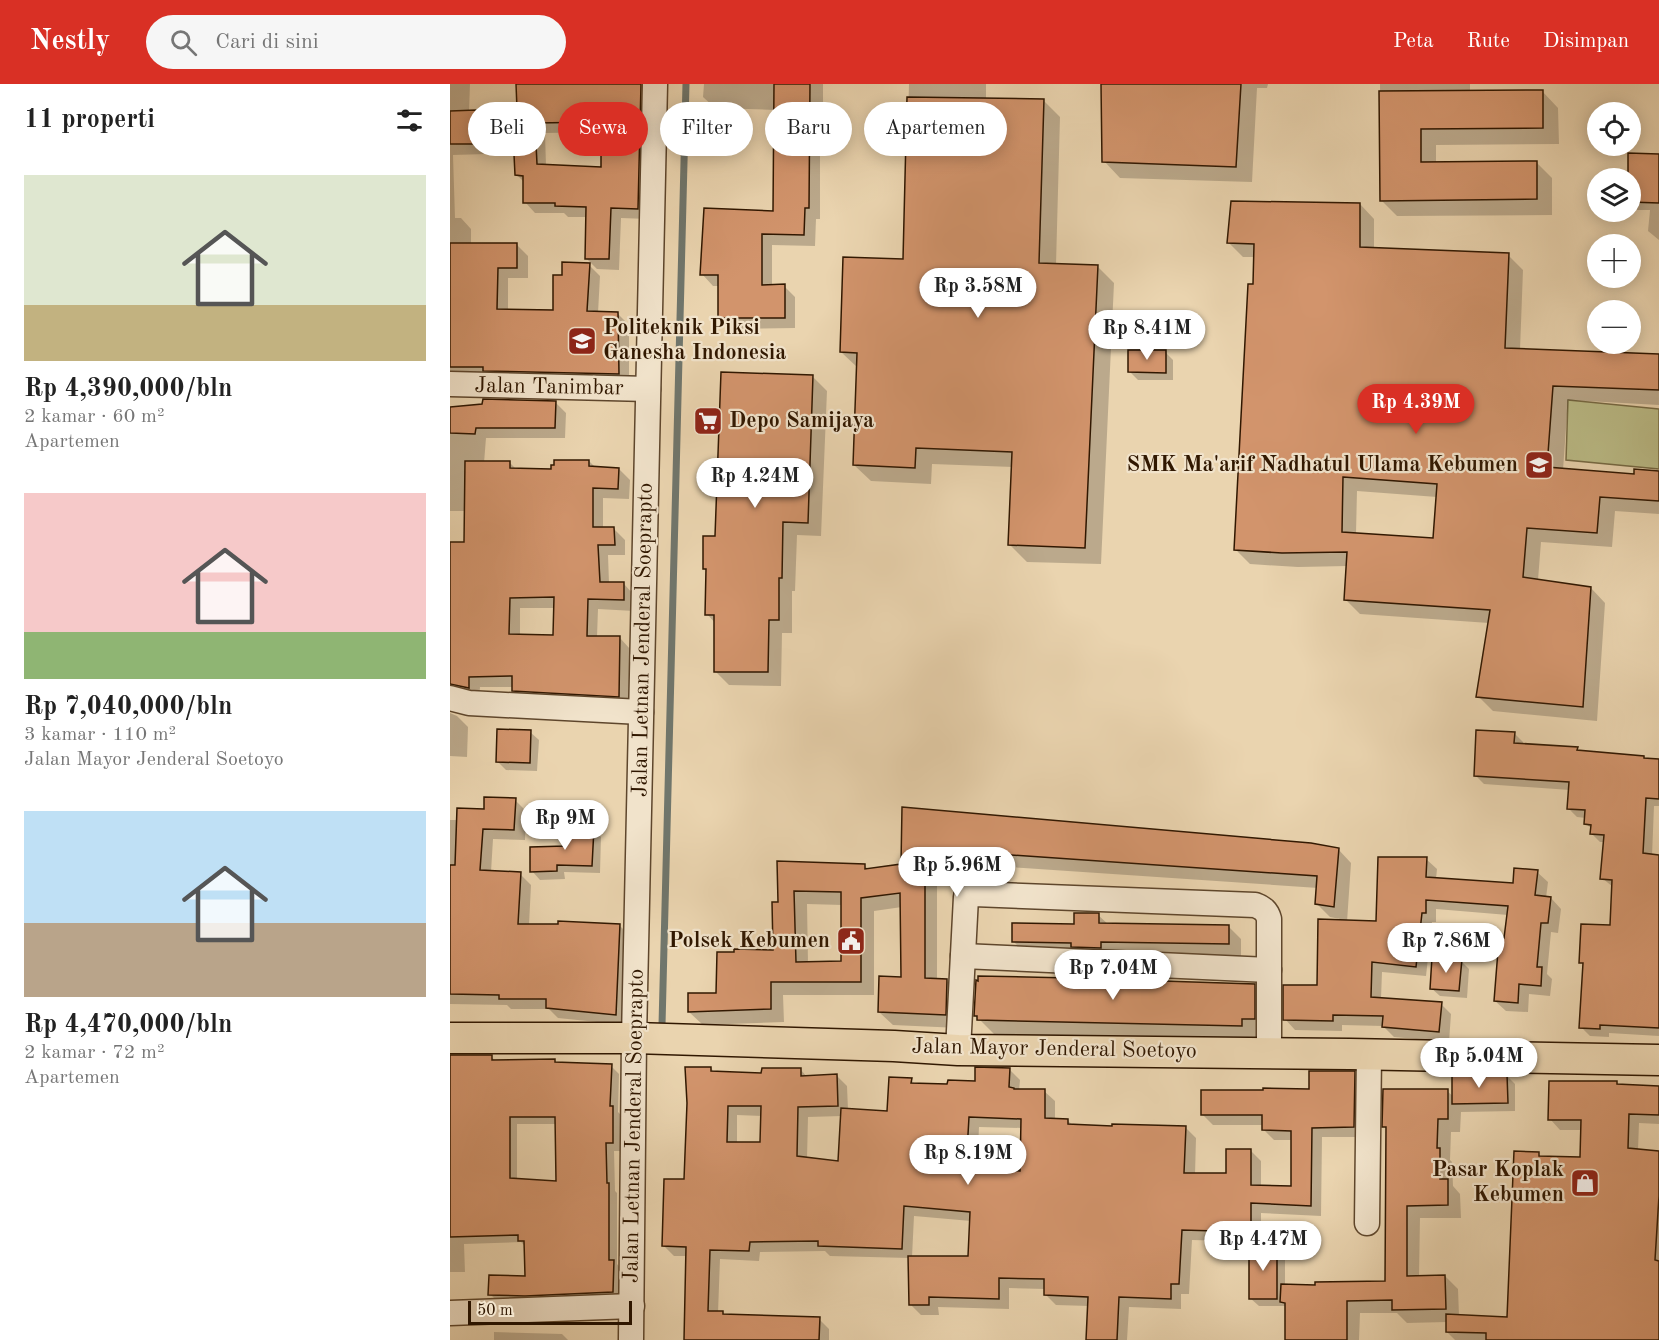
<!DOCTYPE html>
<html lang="id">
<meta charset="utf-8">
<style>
:root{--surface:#fff;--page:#f6f6f6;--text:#222;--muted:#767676;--accent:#d93025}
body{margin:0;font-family:"Old Standard TT",serif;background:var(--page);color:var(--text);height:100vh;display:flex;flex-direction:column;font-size:22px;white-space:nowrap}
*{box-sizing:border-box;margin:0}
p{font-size:20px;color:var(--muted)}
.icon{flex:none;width:33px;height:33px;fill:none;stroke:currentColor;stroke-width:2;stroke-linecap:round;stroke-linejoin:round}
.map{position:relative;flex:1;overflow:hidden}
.panel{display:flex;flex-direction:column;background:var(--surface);width:450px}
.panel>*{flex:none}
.guide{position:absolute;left:18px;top:18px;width:570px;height:54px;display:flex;gap:12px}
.fabs{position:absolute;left:1137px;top:18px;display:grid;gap:12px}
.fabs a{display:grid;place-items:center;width:54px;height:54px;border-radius:50%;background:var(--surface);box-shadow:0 3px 15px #0003;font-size:30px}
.scale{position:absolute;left:18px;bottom:15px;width:164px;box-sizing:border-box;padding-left:6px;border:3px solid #301700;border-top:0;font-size:16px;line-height:21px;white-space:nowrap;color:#301700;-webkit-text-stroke:4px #f1e3cb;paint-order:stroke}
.price{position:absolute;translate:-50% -51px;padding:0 14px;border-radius:21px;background:#fff;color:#222;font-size:20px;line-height:39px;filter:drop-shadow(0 2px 3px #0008)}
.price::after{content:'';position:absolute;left:50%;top:36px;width:18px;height:14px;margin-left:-9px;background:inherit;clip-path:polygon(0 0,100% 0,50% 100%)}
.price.active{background:var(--accent);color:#fff}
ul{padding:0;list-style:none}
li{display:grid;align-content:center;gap:12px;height:318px;padding:0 24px}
li span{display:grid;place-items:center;height:186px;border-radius:0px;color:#555}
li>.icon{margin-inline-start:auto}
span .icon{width:108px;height:108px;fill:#fffc;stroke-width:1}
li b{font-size:26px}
h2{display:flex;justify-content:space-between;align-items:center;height:72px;padding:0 24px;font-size:26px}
.chip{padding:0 21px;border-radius:27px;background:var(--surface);box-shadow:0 3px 15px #0003;font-size:21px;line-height:54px}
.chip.active{background:var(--accent);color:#fff}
header{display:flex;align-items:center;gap:36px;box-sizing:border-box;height:84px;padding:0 30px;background:var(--accent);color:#fff}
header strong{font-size:28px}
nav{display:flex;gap:33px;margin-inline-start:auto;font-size:21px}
.search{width:420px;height:54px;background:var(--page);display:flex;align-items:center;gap:15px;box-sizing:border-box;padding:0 21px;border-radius:33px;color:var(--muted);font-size:22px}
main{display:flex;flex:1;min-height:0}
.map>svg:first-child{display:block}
</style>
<header>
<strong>Nestly</strong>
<div class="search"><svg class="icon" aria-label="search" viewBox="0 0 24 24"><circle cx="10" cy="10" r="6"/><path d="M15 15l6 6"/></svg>Cari di sini</div>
<nav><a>Peta</a><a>Rute</a><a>Disimpan</a></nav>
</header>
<main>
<section class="panel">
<h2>11 properti<svg class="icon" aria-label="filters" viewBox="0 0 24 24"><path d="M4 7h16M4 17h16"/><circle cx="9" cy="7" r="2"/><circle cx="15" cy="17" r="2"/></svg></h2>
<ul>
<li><span style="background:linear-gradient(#dfe7d0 70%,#c2b280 0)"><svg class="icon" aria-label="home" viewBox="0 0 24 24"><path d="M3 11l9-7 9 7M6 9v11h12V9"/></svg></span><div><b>Rp 4,390,000/bln</b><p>2 kamar · 60 m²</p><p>Apartemen</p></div></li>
<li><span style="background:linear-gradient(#f6c9c9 75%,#8fb573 0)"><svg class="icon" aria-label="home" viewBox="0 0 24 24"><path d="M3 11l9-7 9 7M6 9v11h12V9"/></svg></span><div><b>Rp 7,040,000/bln</b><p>3 kamar · 110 m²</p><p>Jalan Mayor Jenderal Soetoyo</p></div></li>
<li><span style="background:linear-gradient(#bfe0f5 60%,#b9a48a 0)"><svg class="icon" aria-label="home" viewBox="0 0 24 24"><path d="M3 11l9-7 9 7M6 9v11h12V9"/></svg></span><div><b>Rp 4,470,000/bln</b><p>2 kamar · 72 m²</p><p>Apartemen</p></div></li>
</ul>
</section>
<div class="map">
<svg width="1209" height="1256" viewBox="0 0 1209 1256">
<rect width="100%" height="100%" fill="#ead4af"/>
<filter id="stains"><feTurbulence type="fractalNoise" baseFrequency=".00333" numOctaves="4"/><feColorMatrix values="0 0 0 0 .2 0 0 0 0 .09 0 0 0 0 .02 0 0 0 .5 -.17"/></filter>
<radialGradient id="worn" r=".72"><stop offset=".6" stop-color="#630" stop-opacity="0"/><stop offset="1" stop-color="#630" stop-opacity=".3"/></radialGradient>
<polygon fill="#bbbc87" stroke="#766a44" stroke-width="1.5" points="1118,316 1209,325 1209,385 1116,376"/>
<g fill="#0003" fill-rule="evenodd">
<polygon points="0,0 20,0 19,28 25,28 36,39 37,70 3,71 5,134 11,134 21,145 21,161 67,161 78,172 78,194 58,194 58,227 105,228 113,192 139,181 150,192 148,229 168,230 179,241 179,300 0,294"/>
<path d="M68,0h126l4,135 -27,-1 -2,52 -22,-1 -11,-11 1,-41h-19l-4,-4h-29l-10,-11v-19l-9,-9 3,-39zM152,48v37l-56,-3 -1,-33z"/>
<polygon points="254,0 373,0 373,27 370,27 370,135 366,135 365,162 322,161 322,202 334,202 345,213 345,244 281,245 270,234 269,202 263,202 252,190 325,128 326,26 265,24 253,13"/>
<polygon points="459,0 536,0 536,15 594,17 610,33 606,181 647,182 664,199 651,480 577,478 560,461 563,383 482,380 481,400 421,397 404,381 408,284 391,268 454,176"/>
<polygon points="653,0 818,0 817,4 807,4 802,98 670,94 654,77"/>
<polygon points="930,0 1020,0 1020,8 1092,7 1108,24 1109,60 986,61 986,79 1086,78 1102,94 1102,131 947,132 931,116"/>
<polygon points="1179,71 1209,71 1209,156 1198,147 1200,126 1187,126 1180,119"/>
<path d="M910,120l14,15v30l134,6 15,15 -3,80 139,6v49l-91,-5 -5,70 72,5 24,-2v41l-44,-3 -3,36 -71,-5 -3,38 53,8 14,15 -8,118 -104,-10 -15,-15 11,-73 -129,-9 -14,-14 2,-34 -50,1 -48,-3 -14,-14 19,-293h-12l-14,-14zM907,407l80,6 -3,42 -78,-5z"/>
<polygon points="715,268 723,276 723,296 688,296 680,288"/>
<polygon points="363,293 377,307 371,452 347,451 345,507 342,507 342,549 332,549 331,602 279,601 265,587 266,540 257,530 257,487 254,484"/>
<path d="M105,318l11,11 -1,25h-79l-2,25 25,-1 8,8 35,1 37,-10 7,7 23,1 11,11 -1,19 -26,-1v31h11l11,11v15h-17l1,28 15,1 10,11v16l-36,-2 -1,28 23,1 10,11v58l-106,-6 -11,-11v-3h-33l-1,11 -29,2v-156h16v-33h-16v-103zM70,524h35v29l-35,-1z"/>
<polygon points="0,629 7,632 18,643 17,673 0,672"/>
<polygon points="80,648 89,656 87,687 56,686 48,678"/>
<polygon points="1064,649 1073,658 1073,661 1127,665 1129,667 1193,673 1196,676 1209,677 1209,722 1204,722 1202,772 1209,772 1209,952 1159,949 1159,953 1140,952 1131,943 1134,881 1131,878 1162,842 1163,803 1152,794 1155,758 1150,758 1141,749 1142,745 1136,740 1136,734 1127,733 1118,724 1120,706 1034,700 1025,691"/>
<polygon points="65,716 76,727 75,756 43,755 41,788 70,790 81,801 79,841 169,841 180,852 176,941 108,934 99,925 61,925 57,921 0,920 0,736 8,736"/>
<path d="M454,725l434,40 13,14 -4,59h31l48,-63 11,10 -1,10 78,6 23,-13 11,10 -2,16h5l10,11 -3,24 -7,-1 -4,42 5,5 -2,17 -21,-2 -1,18 -22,-1 -11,-10 13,-86 -72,-6v13h-4l-6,54 -44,-4 -1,27 60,5 10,10 -2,28 -55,-5 -11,-11 -41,-1v6l-47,-1 -10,-11 34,-32 25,-66 1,-1 -15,-3 -13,-13 1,-16 -381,-26v118l10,1 13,13 -1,34 -66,-3 -14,-13 24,-33 -1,-72 -28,4v84h-91l1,27 -81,3 -14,-13 28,-17 57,-44 6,-47 -1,-41 85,2 5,5 33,-5zM357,820l35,1v58h-34z"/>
<polygon points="143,745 151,753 150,789 114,788 115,795 90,796 82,787"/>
<polygon points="648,831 659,841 779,843 791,855 791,872 576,870 563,857 626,842"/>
<polygon points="1011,877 1019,885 1017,914 990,912 981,904"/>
<polygon points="649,894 651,896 804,902 821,919 809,959 546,952 526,932"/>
<path d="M0,973h41l5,4h58l3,2 54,3 8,8 -1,38 3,3v36h-7l1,40 2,2v71l4,5v31l-123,2 -8,-8 36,-17v-30l-5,-5 -57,2 1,28h-15zM67,1040h39l1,59 -40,-3z"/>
<path d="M261,984l4,5 48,1 38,-4 6,7 30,-1 10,10 1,24 41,2 22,-32 5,5h33l27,-2 33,-14 11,11 -1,11h25l11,10v19l13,1 5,4 113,3 10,10 -1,37h33l23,-24 10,10v26l31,1 1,-48h-19l-11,-11v-4h-50l-11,-11 109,-24 43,-17 10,10v54h-42l-1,79 -60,-3v29l-69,-2 -3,54h-8v15l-52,-2 -2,33h-40l2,-34 -33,-1 -11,-11v-5l-36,-1v21l-71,-2 1,8h-18l-10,-10 -2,-47 -79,-2 -5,-5 -65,1 -1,9 -39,-2 -2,54h4l3,3 94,3 10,10v11h-144l2,-84h-13l-11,-11 22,-64zM287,1031l25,1v27h-25zM392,1032l-3,46 -32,-3 1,-42zM529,1043l43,1v45l-45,-2zM464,1132l57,5 -1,36h-58z"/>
<polygon points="1057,992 1065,1000 1065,1027 1011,1028 1010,1048 1001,1048 1000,1076 1002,1078 1003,1102 1010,1110 1011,1134 970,1134 969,1193 995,1192 1008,1205 1009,1232 1058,1235 1088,1070 1093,1074 1131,1075 1132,1046 1110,1046 1100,1035 1166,999 1169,1002 1209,1004 1209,1040 1189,1039 1188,1066 1209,1068 1209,1256 1005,1256 997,1248 997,1238 957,1239 947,1229 910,1229 909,1256 836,1256 837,1222 809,1222 800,1214 827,1161 835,1169 835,1202 866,1203 937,1198 938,1046 934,1042 997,1007 1004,1013"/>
<polygon points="44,1248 112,1250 118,1256 44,1256"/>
</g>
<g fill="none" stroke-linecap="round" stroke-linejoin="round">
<polyline stroke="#70766c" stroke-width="7" points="212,941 236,0"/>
</g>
<g fill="#d2946c" stroke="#301700" stroke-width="1.5" fill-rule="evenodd">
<path d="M66,0h125l-3,125 -27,-1 -2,51h-24l1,-52 -31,-1v-3h-32v-27l-8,-1 -2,-41h5zM151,38v45l-64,-3 -2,-41z"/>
<polygon points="324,0 360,0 359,124 355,124 354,151 312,150 312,201 335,200 335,234 268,234 268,191 250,191 254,124 323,127"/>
<polygon points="651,0 791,0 786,83 652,78"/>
<polygon points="1093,6 1093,44 971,45 971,78 1087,77 1087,115 930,117 929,7"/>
<polygon points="457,13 594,15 589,179 648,181 635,464 558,461 562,368 466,364 465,384 403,381 407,269 390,268 393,173 453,175"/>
<polygon points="26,26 26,60 0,60 0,27"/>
<polygon points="1178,69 1209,70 1209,119 1180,118 1180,94 1178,94"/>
<path d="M781,117l129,2v44l149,6 -4,95 154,6v36l-106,-4 -6,81 87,7v-5l25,2v30l-59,-4 -3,36 -70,-5 -4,49 68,10 -8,120 -107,-10 14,-87 -146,-10 3,-48 -65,1 -48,-3 14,-266h5l1,-40 -27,-1zM893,393l94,7 -4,54 -91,-6z"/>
<polygon points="0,159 67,159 67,184 48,184 47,225 103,226 103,191 112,191 112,178 140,179 137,227 168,228 169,290 33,287 33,283 0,283"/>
<polygon points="678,266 716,266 716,289 678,288"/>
<polygon points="271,288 363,291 358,439 333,438 332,494 329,494 329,536 319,536 318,588 264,588 264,531 255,531 256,485 253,485 253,452 265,452"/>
<polygon points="33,315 106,317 105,344 26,344 25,350 0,349 0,323 32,320"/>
<path d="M104,376h35v6l30,2 -1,21 -25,-1v39h21l1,18h-17l2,37h24v18l-36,-1 -1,37h33l-1,61 -107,-6v-15l-43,1v11l-19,-4v-142h14l1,-81h45v7l41,1v-4h3zM104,513l-1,38 -44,-1 1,-36z"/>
<polygon points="47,645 81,646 80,679 46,678"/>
<polygon points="1026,646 1065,648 1064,659 1128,663 1127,666 1194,672 1194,674 1209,675 1209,715 1196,714 1193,769 1209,771 1209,944 1150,941 1150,945 1129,944 1133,879 1129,879 1131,840 1160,841 1162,796 1150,795 1154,751 1140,750 1141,741 1134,740 1135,726 1117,725 1119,698 1024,692"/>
<polygon points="34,713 66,714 64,746 33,745 30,786 71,788 68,840 108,840 108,837 170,840 166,931 96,924 96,915 49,915 49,911 0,910 0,781 5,781 7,724 34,725"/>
<path d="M452,723l409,36 28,5 -5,59 -19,-3 2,-28 -392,-27v129l22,1 -1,36 -68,-3 1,-36 22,1 -1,-84 -39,5v84h-90v27l-83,3v-19h28l1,-41h17v-3l39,1 -1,-48h6l-1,-41 88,3v5l36,-5zM344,807l47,1v69l-45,1z"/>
<polygon points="116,742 144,744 142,782 107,781 107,787 80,788 80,763 115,762"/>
<polygon points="928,773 977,773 976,793 1063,799 1064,784 1088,786 1085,811 1101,813 1098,839 1091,839 1087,883 1092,883 1091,902 1069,900 1068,919 1044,917 1049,854 1054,854 1058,822 976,816 976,829 972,829 966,883 922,878 921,913 992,918 989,948 932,943 933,932 883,931 883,937 833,936 833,901 867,901 868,835 926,837"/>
<polygon points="624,829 649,829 649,839 779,841 779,860 651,858 651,864 621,863 621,859 562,858 562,839 624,840"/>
<polygon points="982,873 1012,875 1009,907 980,905"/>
<polygon points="620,891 650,893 650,895 805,900 805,935 792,935 792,942 527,936 527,932 524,932 526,896 528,897 528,892 620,894"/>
<path d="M0,971h42v5l63,-1v3l57,2 -2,42h3v37h-7l1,40h2v77h5l-1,32 -88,4 -37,-1 1,-20 36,1 -1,-35h-6v-6l-68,2zM60,1033h45l1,64 -46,-3z"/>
<path d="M235,983h26v4l50,2 1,-5h39v8l36,-2 1,32 -40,1 -1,49 41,5 3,-53 46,3 2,-34 23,1 -1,5 36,1 1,-4 27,1v-14l35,1 -1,19 5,1v1h31v29l23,1v5l44,2v-2l74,2 -2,47h42v-24h25v36l40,1v-55l-29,-1v-15h-61v-25h62v-2l46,1v-18h46l-1,56 -42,1 -1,78 -60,-3v29l-69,-2 -3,54h-8v15l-52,-2 -2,43h-31l2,-43 -44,-2v-16l-45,-1v21l-70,-2v8h-20l-1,-49h60l2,-44 -66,-6 -2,43 -84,-3v-5l-68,1 -1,9 -39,-1 -2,61h15v3l97,3 -1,23h-135l2,-93 -24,-1 2,-67h20l3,-76zM278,1022h33l-1,36h-33zM519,1033l52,2 -1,52 -54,-2z"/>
<polygon points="1002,989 1057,990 1058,1019 1002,1020"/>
<polygon points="1099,997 1167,997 1167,1000 1209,1002 1209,1031 1179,1030 1178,1064 1209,1067 1209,1112 1205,1176 1209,1177 1209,1256 1036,1256 1036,1249 996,1248 996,1230 1057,1233 1064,1067 1089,1068 1089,1072 1130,1073 1131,1036 1098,1036"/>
<polygon points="933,1005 998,1005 998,1035 988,1035 987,1064 990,1064 990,1095 998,1095 998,1121 957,1122 957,1192 995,1191 996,1225 942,1226 942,1216 897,1217 897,1256 835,1256 835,1219 830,1218 831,1200 865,1201 865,1198 935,1197 936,1043 932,1043"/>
<rect x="799" y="1160" width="28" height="55"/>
</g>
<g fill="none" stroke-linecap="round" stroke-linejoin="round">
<g stroke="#5e462c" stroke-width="27">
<g id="minor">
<polyline points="0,300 198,305"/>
<polyline points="0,614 19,619 191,628"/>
<polyline points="513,872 819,886"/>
<path d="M508,966l8,-153 8,-3 281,11c8,3 12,6 14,14v134"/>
<polyline points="917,1139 919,970"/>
<polyline points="0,1229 182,1222"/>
<polyline points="181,1256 184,954 205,0"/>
</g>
</g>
<g stroke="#301700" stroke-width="33">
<polyline id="major" points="0,954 184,954 444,962 508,966 900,970 1209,976"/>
</g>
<use href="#minor" stroke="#f1e3cb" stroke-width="24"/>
<use href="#major" stroke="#ead4af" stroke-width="30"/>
</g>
<defs>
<g id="university-square" transform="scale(1.5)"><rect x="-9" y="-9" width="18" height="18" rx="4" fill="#8f2418" stroke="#f1e3cb"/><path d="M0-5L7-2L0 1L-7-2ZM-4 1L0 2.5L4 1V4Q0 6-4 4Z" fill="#fff"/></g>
<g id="supermarket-square" transform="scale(1.5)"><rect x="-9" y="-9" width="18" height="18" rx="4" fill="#8f2418" stroke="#f1e3cb"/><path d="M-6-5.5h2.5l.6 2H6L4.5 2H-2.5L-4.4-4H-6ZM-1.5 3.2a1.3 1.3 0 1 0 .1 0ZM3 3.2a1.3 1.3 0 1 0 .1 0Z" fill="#fff"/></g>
<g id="school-square" transform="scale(1.5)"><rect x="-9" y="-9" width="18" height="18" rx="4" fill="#8f2418" stroke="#f1e3cb"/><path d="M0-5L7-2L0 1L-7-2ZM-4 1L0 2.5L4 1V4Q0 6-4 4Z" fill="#fff"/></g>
<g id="civic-square" transform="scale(1.5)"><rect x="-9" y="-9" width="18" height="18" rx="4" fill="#8f2418" stroke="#f1e3cb"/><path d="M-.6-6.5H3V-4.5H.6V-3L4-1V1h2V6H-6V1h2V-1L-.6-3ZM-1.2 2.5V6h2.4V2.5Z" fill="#fff"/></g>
<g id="shop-square" transform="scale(1.5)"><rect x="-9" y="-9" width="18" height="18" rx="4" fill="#8f2418" stroke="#f1e3cb"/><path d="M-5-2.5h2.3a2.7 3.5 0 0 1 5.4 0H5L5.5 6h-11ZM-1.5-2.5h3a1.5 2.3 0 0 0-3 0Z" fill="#fff"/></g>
</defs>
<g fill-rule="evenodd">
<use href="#university-square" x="132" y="257"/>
<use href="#supermarket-square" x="258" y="337"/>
<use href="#school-square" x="1089" y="381"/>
<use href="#civic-square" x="401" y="857"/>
<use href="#shop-square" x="1135" y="1099"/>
</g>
<g text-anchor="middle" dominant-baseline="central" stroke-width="4.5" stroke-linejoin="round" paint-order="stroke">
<g font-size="22" font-weight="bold" fill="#301700" stroke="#f1e3cb" text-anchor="end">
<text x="153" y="244" text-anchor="start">Politeknik Piksi<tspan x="153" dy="25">Ganesha Indonesia</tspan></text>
<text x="279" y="337" text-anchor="start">Depo Samijaya</text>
<text x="1068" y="381">SMK Ma'arif Nadhatul Ulama Kebumen</text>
<text x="380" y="857">Polsek Kebumen</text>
<text x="1114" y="1086">Pasar Koplak<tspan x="1114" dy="25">Kebumen</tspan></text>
</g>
<g font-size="22" fill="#301700" stroke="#f1e3cb">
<text transform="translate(99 303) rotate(1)">Jalan Tanimbar</text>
<text transform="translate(193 556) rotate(-89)">Jalan Letnan Jenderal Soeprapto</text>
<text transform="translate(604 965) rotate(1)">Jalan Mayor Jenderal Soetoyo</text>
<text transform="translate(184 1042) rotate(-89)">Jalan Letnan Jenderal Soeprapto</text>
</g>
</g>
<rect width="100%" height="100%" filter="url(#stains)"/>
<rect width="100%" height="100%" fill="url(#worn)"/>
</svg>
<div class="fabs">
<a><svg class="icon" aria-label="locate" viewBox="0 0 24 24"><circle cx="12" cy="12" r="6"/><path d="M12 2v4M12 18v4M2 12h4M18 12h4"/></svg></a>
<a><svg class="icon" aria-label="layers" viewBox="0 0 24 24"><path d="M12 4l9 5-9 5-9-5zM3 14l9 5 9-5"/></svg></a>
<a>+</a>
<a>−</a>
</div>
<div class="scale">50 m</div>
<b class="price" style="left:528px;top:235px">Rp 3.58M</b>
<b class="price" style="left:697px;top:277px">Rp 8.41M</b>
<b class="price active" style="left:966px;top:351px">Rp 4.39M</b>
<b class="price" style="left:305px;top:425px">Rp 4.24M</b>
<b class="price" style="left:115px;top:767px">Rp 9M</b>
<b class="price" style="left:507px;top:814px">Rp 5.96M</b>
<b class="price" style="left:996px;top:890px">Rp 7.86M</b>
<b class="price" style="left:663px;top:917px">Rp 7.04M</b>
<b class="price" style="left:1029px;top:1005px">Rp 5.04M</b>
<b class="price" style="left:518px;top:1102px">Rp 8.19M</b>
<b class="price" style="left:813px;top:1188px">Rp 4.47M</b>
<div class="guide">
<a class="chip">Beli</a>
<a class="chip active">Sewa</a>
<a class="chip">Filter</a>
<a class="chip">Baru</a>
<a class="chip">Apartemen</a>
</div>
</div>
</main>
